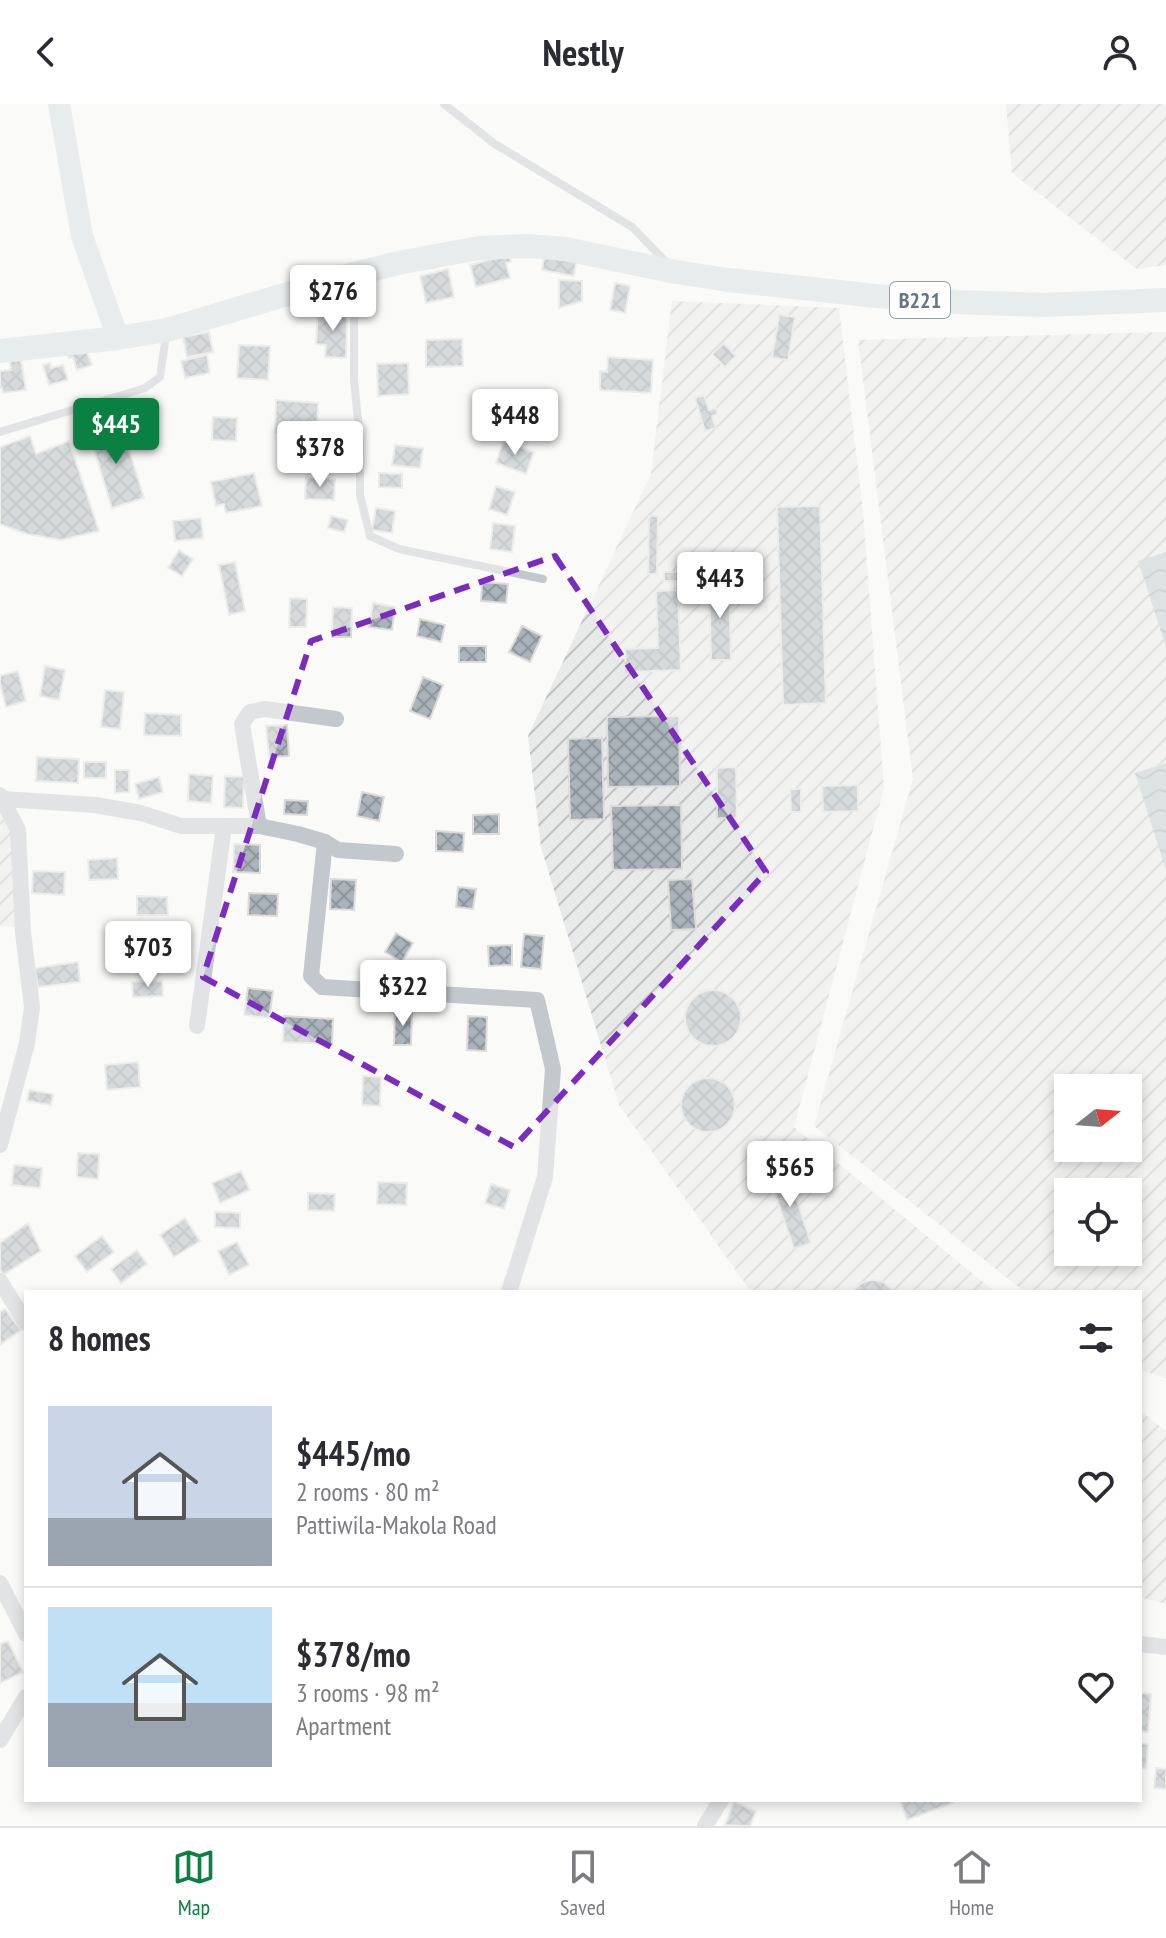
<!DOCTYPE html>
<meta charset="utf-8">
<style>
:root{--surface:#fff;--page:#f2f2f3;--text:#2b2b33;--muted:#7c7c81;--line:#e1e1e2;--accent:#0b8043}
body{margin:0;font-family:"PT Sans Narrow",sans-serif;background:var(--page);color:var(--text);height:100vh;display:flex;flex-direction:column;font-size:30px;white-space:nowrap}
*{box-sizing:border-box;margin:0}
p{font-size:26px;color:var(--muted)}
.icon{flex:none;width:44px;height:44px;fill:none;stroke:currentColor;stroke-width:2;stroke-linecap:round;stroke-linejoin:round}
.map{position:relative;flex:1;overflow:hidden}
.panel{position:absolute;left:24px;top:1186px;width:1118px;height:512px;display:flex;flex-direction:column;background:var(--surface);border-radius:0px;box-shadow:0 4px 12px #0003}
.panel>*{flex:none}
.needle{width:52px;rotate:73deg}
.buttons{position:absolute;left:1054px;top:970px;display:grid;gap:16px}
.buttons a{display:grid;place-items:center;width:88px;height:88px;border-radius:0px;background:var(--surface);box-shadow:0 4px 12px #0003;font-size:40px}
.price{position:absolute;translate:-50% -68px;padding:0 18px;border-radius:8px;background:#fff;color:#222;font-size:26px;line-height:52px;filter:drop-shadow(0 2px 4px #0008)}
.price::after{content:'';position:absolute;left:50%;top:48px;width:24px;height:18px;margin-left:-12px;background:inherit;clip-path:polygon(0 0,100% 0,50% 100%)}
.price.on{background:var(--accent);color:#fff}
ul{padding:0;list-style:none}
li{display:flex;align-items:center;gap:24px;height:200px;padding:0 24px}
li+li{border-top:2px solid var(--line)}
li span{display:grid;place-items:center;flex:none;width:224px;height:160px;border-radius:0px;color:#555}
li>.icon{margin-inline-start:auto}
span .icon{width:96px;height:96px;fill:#fffc;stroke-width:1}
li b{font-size:34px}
h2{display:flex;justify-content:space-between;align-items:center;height:96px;padding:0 24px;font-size:34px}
header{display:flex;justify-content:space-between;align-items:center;height:104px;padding:0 24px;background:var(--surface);font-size:36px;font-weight:600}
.tabs{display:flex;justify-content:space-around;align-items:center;height:112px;border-top:2px solid var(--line);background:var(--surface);font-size:22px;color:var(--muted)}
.tabs a{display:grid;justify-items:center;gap:4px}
.tabs .on{color:var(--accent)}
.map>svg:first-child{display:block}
</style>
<header><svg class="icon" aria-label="back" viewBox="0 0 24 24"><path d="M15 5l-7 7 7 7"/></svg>Nestly<svg class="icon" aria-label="person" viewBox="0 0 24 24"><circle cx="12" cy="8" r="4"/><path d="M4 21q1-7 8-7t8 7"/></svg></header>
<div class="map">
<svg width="1166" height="1722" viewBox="0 0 1166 1722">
<defs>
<pattern id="industrial-furrows" width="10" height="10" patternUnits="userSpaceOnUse" patternTransform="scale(2)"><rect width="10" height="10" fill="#e8e9e9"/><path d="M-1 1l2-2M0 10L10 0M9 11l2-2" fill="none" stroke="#c0c1c2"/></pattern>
<pattern id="water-waves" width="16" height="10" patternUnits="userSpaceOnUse" patternTransform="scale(2)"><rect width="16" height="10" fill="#bbc7cb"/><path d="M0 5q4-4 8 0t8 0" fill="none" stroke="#9ca6aa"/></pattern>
<pattern id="building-cross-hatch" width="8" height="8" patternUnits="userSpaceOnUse" patternTransform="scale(2)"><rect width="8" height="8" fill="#aab3b9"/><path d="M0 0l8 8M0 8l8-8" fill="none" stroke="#8e969c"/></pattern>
</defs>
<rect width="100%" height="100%" fill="#fafaf8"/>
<g fill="url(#industrial-furrows)" fill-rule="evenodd">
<polygon points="1006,0 1166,0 1166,161 1137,165 1012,69"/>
<polygon points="672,197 839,204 863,407 884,684 794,1023 995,1188 751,1188 619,1001 541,743 528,632 651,370"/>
<path d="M1166,228v1046l-26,-8v-78h-115l-211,-166 99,-347 -55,-439zM1068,984h60v60h-60zM1068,1088h60v60h-60z"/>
<polygon points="0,697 14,723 15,823 0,822"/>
<polygon points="1140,1307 1166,1327 1166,1500 1140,1493"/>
</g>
<g fill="url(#water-waves)">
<polygon points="1166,448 1166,543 1138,457"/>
<polygon points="1166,659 1166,766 1135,669"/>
</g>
<g fill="url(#building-cross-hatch)" stroke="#dcdcda" stroke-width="2">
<polygon points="545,146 577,152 574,172 542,166"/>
<polygon points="509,151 511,158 506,159 510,174 476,183 470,161"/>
<polygon points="448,165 454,193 426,199 420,172"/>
<polygon points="559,176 582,177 582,197 559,204"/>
<polygon points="615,179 630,182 625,209 610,206"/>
<polygon points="318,207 347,209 346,254 325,253 326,241 316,240"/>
<polygon points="779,211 795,213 788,256 772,254"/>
<polygon points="209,228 213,248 187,253 183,233"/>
<polygon points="462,235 463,262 426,263 426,236"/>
<polygon points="724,239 736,252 725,263 712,250"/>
<polygon points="239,241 270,242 268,276 237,274"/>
<polygon points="66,247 87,248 92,261 77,266 73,253 69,254"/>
<polygon points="207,251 210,269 185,274 181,257"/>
<polygon points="608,253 653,256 651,289 600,286 600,267 607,268"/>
<polygon points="21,256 26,286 3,289 2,284 0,284 0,267 11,266 10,257"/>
<polygon points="50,259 51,264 63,261 68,276 49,281 43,261"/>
<polygon points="408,259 409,290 378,292 377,260"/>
<polygon points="704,291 709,306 716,304 717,310 712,312 716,324 705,327 695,294"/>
<polygon points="276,296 318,299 317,332 275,329"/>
<polygon points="213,313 237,314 236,337 212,336"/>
<polygon points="121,320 144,394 112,404 89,329"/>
<polygon points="30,332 36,350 69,337 99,427 60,436 27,430 0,420 0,343"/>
<polygon points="503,337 534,348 526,370 496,359"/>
<polygon points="395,341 423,344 420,364 392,361"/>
<polygon points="254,369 262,402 226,409 224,400 216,402 211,378"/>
<polygon points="379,369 402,370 402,384 379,383"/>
<polygon points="306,373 335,375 334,396 305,395"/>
<polygon points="496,382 515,388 507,411 489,405"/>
<polygon points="820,402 826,599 783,601 777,403"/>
<polygon points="376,404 395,407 392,429 372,426"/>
<polygon points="331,412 348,416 344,428 328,424"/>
<polygon points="649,412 658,412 657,470 648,470"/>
<polygon points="201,414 203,434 175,437 173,417"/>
<polygon points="493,419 515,422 512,448 490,445"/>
<polygon points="179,446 193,455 182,472 168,464"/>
<polygon points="235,458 245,507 229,511 219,461"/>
<rect x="664" y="468" width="19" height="9"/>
<polygon points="709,477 729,477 731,556 711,556"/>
<polygon points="482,478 508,480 506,499 481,497"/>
<polygon points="678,486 681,566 626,568 625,545 658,544 656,487"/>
<polygon points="290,494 307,495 306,523 289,523"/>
<polygon points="373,499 395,503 392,526 369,523"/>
<polygon points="333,503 352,504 351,533 332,533"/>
<polygon points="420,515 445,521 441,538 417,532"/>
<polygon points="522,522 542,532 530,558 509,548"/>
<rect x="459" y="542" width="27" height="16"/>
<polygon points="45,562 65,566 59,596 40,592"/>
<polygon points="18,567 26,597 6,603 0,580 0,572"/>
<polygon points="423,573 443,581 430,615 410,607"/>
<polygon points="105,586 124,588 120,625 101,623"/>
<polygon points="145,609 181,611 181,632 144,631"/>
<polygon points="679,612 680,682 608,683 607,613"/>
<polygon points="287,621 289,652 269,653 266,622"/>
<polygon points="602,634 604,715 570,716 568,635"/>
<polygon points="37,653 79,655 78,679 36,677"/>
<rect x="84" y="658" width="22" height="16"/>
<polygon points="736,663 737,714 717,714 717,664"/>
<polygon points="115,666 129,666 129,688 115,689"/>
<polygon points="189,670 213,672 211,699 188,697"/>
<polygon points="225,672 244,673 243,704 224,703"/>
<polygon points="159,673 163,688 139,695 135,680"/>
<polygon points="858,681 858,707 823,708 822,682"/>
<polygon points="790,685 801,685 801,708 791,708"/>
<polygon points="362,688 384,693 379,717 357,712"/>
<polygon points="285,696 308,697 307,711 284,710"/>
<polygon points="681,701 682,765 613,766 611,702"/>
<polygon points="499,710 499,730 473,730 473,711"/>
<polygon points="436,727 464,729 463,748 436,747"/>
<polygon points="234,740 260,741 260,769 233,768"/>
<polygon points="117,754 118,775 89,776 88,756"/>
<polygon points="33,767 65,768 64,791 32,789"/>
<polygon points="331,775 356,776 354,806 330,805"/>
<polygon points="692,775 696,825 671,826 668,776"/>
<polygon points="458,783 476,785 473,805 456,803"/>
<polygon points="249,789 278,790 277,812 248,811"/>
<polygon points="137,792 167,793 168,811 137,811"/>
<polygon points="396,829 413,839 402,858 385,848"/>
<polygon points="524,830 544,832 541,865 521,863"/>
<polygon points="512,841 512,861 489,862 488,842"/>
<polygon points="126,850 152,850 151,868 126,868"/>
<polygon points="78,858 80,878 38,883 35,864"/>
<polygon points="162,877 163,892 133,893 132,878"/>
<polygon points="248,884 273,887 269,914 244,911"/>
<circle cx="713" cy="914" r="28"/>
<polygon points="395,906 412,907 411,941 394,941"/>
<polygon points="284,912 333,915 332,940 283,938"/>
<polygon points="468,912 487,913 486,947 467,946"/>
<polygon points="138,958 140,983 107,986 105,961"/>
<polygon points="363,972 381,973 380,1002 362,1001"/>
<circle cx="708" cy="1001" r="27"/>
<polygon points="29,986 53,990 51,1001 27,997"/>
<polygon points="78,1049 99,1050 98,1075 77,1073"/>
<polygon points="14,1061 42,1064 40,1084 12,1081"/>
<polygon points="787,1066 811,1139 794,1145 769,1072"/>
<polygon points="241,1067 250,1086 220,1099 212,1079"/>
<polygon points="378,1078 407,1079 406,1101 377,1100"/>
<polygon points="491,1080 510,1086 504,1105 485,1099"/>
<polygon points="308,1089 335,1090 334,1107 308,1106"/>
<polygon points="215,1108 240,1109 240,1124 215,1123"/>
<polygon points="185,1114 200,1137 174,1153 160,1131"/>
<polygon points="28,1119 41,1147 3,1171 0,1164 0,1139"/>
<polygon points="102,1132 114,1148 87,1168 75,1152"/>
<polygon points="237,1138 249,1161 229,1171 218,1147"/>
<polygon points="137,1146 147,1160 121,1179 111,1165"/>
<polygon points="872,1176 882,1177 896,1188 851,1188 863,1178"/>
<polygon points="5,1205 21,1226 0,1241 0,1208"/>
<polygon points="8,1537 23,1568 0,1579 0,1540"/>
<polygon points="1140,1589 1151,1590 1148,1628 1140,1627"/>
<polygon points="1140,1639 1148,1640 1146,1665 1140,1664"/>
<polygon points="1156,1664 1166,1665 1166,1685 1154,1684"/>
<polygon points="900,1696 952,1696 953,1699 907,1716"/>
<polygon points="734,1698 756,1707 750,1722 725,1721"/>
</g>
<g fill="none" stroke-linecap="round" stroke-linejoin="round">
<g stroke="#c3c8cc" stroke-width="8">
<polyline points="444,0 495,40 632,123 667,159"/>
<polyline points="354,175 354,276 360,336 360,391 370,432 399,445 543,475"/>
<polyline points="0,328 145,284 160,273 166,231"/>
</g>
<g stroke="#c3c8cc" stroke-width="16">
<polyline points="0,691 18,726 23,828 32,903 27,939 0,1041"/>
<polyline points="3,695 95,701 141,709 181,722 259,722 298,730 325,738 338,746 396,750"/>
<polyline points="259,722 242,620 250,608 264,605 336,615"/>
<polyline points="325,738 311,872 322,883 537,896 553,965 545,1073 509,1188"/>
<polyline points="197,922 224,722"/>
<polyline points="0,1177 26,1219"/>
<polyline points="0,1479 26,1530"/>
<polyline points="1140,1540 1166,1543"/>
<polyline points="0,1636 26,1593"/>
<polyline points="705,1722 721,1696"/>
</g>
<polyline stroke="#d6dbdf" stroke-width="22" points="59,0 82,132 118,234"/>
<polyline stroke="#d6dbdf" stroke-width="24" points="0,247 118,234 167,226 354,170 398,159 479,144 528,142 565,145 676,168 728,176 876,192 957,198 1043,201 1166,196"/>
</g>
<path d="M0 0H1166V1722H0ZM555,452l211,316 -252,275 -311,-170 108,-336z" fill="#fafaf8" fill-opacity=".55" fill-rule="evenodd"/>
<path fill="none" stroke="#7b2cbf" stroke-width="6" stroke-dasharray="16 10" stroke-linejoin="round" d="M555,452l211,316 -252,275 -311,-170 108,-336z"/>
<g text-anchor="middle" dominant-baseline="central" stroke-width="8" stroke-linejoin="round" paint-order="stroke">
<rect fill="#fff" stroke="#939fa8" stroke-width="2" x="890" y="178" width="60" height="36" rx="6"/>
<g font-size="22" font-weight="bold" fill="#657683">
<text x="920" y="196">B221</text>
</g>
</g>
</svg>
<div class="buttons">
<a><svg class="needle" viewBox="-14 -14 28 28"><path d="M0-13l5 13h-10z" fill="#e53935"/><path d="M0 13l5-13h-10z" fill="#7c7c81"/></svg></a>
<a><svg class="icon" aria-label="locate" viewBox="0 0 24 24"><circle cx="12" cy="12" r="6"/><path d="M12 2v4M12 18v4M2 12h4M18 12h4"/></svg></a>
</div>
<b class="price" style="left:333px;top:229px">$276</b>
<b class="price" style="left:515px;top:353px">$448</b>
<b class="price on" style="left:116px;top:362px">$445</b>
<b class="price" style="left:320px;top:385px">$378</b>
<b class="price" style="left:720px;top:516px">$443</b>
<b class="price" style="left:148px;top:885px">$703</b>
<b class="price" style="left:403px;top:924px">$322</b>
<b class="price" style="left:790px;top:1105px">$565</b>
<section class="panel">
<h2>8 homes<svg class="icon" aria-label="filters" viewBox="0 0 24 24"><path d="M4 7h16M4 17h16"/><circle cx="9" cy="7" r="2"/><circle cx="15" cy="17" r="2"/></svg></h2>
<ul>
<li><span style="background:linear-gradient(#c9d6e8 70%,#9aa5b1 0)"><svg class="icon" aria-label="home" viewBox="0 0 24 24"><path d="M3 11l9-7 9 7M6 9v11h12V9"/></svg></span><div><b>$445/mo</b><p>2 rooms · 80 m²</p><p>Pattiwila-Makola Road</p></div><svg class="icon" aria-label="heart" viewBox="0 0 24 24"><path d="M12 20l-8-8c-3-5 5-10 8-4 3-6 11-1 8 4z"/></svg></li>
<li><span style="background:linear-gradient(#bfe0f5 60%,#9aa5b1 0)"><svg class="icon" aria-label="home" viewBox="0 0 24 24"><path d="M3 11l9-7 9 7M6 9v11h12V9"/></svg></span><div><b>$378/mo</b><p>3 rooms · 98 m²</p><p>Apartment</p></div><svg class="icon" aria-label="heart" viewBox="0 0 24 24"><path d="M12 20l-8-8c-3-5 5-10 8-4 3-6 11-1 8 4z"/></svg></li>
</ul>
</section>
</div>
<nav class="tabs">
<a class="on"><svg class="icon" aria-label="map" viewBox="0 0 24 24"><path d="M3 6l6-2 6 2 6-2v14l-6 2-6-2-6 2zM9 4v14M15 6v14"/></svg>Map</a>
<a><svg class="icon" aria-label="saved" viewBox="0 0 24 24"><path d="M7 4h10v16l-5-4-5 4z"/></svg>Saved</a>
<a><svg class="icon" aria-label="home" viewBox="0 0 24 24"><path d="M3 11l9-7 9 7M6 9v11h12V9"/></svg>Home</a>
</nav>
